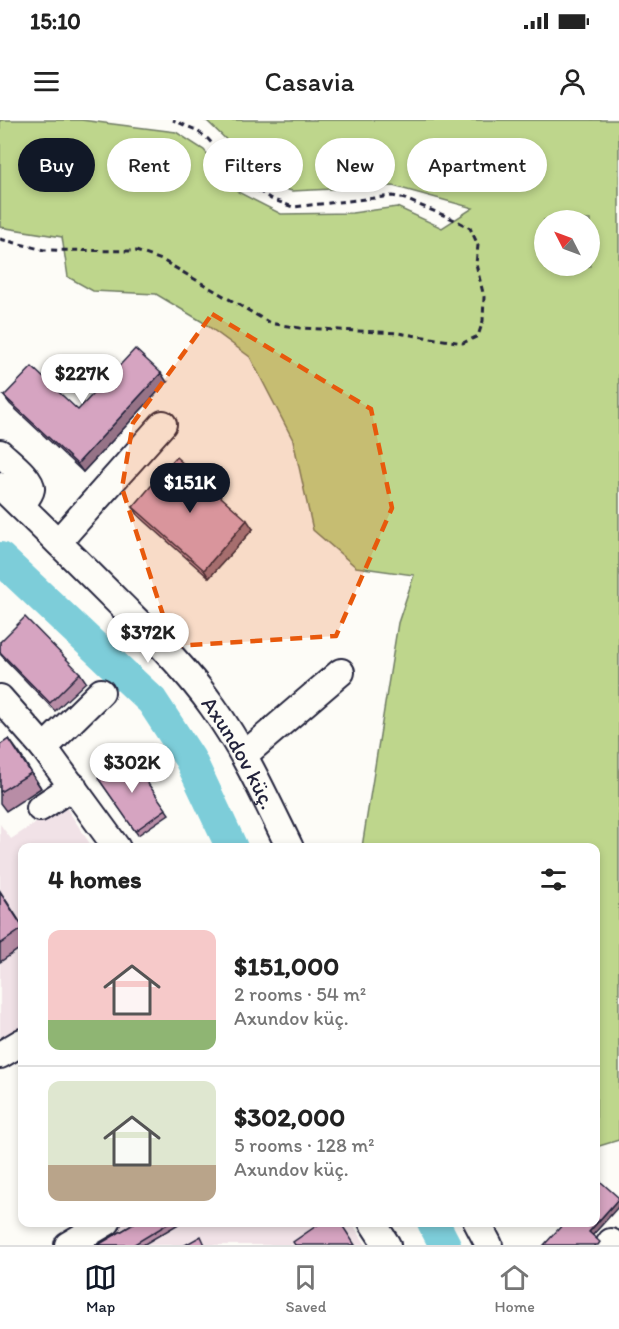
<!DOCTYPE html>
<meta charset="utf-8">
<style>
:root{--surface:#fff;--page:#f2f2f2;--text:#222;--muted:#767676;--line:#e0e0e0;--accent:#111827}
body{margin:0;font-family:Itim,sans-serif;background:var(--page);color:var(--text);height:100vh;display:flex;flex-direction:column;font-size:22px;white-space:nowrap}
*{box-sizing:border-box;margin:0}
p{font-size:20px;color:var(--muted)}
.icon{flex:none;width:33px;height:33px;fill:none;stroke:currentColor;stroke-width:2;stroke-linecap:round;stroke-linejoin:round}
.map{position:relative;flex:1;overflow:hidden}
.details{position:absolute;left:18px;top:723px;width:582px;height:384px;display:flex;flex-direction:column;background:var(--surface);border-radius:12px;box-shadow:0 3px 9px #0003}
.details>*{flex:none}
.hud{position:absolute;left:18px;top:18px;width:584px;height:54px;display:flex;gap:12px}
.needle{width:39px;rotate:312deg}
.controls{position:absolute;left:534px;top:90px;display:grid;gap:12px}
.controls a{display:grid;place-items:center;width:66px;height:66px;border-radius:50%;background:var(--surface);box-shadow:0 3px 9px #0003;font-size:30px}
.price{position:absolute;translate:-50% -51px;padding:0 14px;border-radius:21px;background:#fff;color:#222;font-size:20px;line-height:39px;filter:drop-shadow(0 2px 3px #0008)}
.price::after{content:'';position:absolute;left:50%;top:36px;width:18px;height:14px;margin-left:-9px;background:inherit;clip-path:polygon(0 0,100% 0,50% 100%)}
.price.selected{background:var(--accent);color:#fff}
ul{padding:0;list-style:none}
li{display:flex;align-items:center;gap:18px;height:150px;padding:0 30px}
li+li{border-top:2px solid var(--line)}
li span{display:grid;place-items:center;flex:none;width:168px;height:120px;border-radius:12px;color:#555}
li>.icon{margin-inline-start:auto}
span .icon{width:72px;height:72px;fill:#fffc;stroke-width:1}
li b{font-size:26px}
h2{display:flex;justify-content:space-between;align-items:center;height:72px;padding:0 30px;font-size:26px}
.chip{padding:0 21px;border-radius:27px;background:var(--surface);box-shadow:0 3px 9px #0003;font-size:21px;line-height:54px}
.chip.selected{background:var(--accent);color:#fff}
.status{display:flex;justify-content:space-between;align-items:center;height:42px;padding:0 30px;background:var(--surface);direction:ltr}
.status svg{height:16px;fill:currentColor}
header{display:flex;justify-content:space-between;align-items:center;height:78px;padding:0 30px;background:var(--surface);font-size:27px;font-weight:600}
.dock{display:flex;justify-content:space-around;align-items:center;height:84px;border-top:2px solid var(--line);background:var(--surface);font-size:16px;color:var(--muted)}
.dock a{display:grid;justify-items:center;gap:3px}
.dock .selected{color:var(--accent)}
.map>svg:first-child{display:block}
</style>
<div class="status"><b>15:10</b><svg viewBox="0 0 49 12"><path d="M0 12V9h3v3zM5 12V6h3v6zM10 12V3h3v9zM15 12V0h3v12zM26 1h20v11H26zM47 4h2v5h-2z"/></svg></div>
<header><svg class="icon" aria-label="menu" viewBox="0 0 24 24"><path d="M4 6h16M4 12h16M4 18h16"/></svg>Casavia<svg class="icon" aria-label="person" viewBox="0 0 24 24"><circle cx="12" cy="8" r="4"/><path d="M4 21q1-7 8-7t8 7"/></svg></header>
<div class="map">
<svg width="619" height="1125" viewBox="0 0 619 1125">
<rect width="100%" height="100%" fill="#fdfcf7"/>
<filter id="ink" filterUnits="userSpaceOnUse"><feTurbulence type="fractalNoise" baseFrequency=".0167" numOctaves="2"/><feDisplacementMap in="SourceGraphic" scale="12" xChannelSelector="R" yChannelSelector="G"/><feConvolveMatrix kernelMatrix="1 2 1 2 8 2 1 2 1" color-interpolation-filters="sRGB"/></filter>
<g filter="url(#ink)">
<g fill="#f1e2e7">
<polygon points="64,684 92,727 22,728 22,912 0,926 0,704 11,719"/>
<polygon points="126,1102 352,1103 366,1125 88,1125"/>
</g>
<path fill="#bed68c" stroke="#707c64" stroke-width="1.5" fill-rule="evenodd" d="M0,0h81l95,12 28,18 34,42 43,22 71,-1 45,-6 45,21 31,-20 -80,-22 -101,5 -26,-7 -29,-34 -30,-29 -4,-1h416v1020l-23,7v-299l-234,-1 36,-224 16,-48 -58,-8 -43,-37 -20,-90 -43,-83 -49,-36 -45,-27 -63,-3 -25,-14 -6,-40 -62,-10zM544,100h46v46h-46z"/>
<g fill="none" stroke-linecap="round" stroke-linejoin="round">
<g stroke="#7dcdd9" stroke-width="32">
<polyline points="0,438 152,581 190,639 232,728"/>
<polyline points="433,1102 445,1125"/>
</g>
<g stroke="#22223b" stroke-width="30">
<g id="minor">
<path d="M0,333c7,7 33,27 31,36 -1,6 -7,12 -10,16"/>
<path id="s1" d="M0,366c41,39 81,79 121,119 32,32 66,65 92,102 31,43 53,92 77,141"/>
<polyline points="58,422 163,304"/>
<polyline points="0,578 44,628 117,728"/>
<polyline points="44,628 101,572"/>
<polyline points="244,635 341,552"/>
<polyline points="40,688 73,666"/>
<polyline points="0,935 22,922"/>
<polyline points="372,1102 387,1125"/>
<polyline points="477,1102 489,1125"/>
<polyline points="68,1125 107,1102"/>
<polyline points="609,1125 611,1122"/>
</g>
</g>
<polyline stroke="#22223b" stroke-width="3" stroke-dasharray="6 4.5" stroke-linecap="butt" points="0,119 44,130 136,131 162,140 270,203 300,208 398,213 463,223 478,216 483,201 484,177 476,144 478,125 470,108 455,100 405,79 393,76 293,87 271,79 251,66 208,19 196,10 173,0"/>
<use href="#minor" stroke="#fdfcf7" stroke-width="26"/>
</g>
<g fill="#b88da6" stroke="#22223b" stroke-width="1.5">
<polygon points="167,262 83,352 10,284 4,276 78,290"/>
<polygon points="133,387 253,409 209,458 138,395"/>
<polygon points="0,522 80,553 86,562 55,591 1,535 0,534"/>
<polygon points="9,619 41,668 6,691 0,683 0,625"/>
<polygon points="129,637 169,694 138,715 98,658"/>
<polygon points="0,771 22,805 22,827 0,842"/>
<polygon points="137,1102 182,1102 143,1125 98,1125"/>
</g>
<g fill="#967387" stroke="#22223b" stroke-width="1.5">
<polygon points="161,253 167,262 83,352 77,344"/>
<polygon points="247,400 253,409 209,458 204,450"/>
<polygon points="9,619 20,634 41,668 31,653"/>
<polygon points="619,1078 619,1086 592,1116 589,1112"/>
</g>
<g fill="#d6a4c1" stroke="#22223b" stroke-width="1.5">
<polygon points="135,229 161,253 77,344 4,276 32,247 78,290"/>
<polygon points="176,337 247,400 204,450 133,387"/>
<polygon points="25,497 80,553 50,583 0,532 0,522"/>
<polygon points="9,619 31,653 0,672 0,625"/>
<polygon points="129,637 166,689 135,711 98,658"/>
<polygon points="0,772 22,806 22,809 0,824"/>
<polygon points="601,1062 619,1078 589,1112 600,1122 598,1125 544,1125 565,1102 596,1102 596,1068"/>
<polygon points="137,1102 171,1102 133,1125 98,1125"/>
<polygon points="322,1102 340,1102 355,1125 295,1125 293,1122"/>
<polygon points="201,1116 205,1125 185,1125"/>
</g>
</g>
<path fill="#e8590c" fill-opacity="0.2" stroke="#e8590c" stroke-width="4.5" stroke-dasharray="12 8" stroke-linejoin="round" d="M212,194l159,95 21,99 -56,128 -163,10 -51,-158 11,-65z"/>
<g text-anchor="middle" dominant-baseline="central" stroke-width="4.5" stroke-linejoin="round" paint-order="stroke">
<g font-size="22" fill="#22223b" stroke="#fdfcf7">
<text stroke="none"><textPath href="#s1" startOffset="360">Axundov küç.</textPath></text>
</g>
</g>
</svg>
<div class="controls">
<a><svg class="needle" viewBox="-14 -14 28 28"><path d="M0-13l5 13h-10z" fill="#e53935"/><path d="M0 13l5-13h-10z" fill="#767676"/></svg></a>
</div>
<b class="price" style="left:82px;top:285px">$227K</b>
<b class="price selected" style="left:190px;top:394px">$151K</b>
<b class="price" style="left:148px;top:544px">$372K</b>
<b class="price" style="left:132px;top:674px">$302K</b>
<div class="hud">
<a class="chip selected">Buy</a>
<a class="chip">Rent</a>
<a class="chip">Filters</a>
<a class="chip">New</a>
<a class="chip">Apartment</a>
</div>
<section class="details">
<h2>4 homes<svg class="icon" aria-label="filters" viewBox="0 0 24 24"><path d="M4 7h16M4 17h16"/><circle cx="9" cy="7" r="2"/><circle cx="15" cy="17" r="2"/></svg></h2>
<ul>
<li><span style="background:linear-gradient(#f6c9c9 75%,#8fb573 0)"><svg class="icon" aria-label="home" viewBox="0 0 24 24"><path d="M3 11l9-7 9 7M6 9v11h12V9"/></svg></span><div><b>$151,000</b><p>2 rooms · 54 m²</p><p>Axundov küç.</p></div></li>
<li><span style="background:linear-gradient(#dfe7d0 70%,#b9a48a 0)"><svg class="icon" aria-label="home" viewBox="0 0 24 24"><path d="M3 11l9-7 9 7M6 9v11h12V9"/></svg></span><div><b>$302,000</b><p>5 rooms · 128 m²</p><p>Axundov küç.</p></div></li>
</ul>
</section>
</div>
<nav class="dock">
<a class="selected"><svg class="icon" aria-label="map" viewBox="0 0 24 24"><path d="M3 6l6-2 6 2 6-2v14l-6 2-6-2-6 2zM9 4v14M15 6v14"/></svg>Map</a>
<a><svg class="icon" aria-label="saved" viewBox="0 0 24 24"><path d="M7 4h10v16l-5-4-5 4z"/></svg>Saved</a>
<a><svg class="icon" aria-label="home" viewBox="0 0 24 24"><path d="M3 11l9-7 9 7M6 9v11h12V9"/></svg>Home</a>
</nav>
